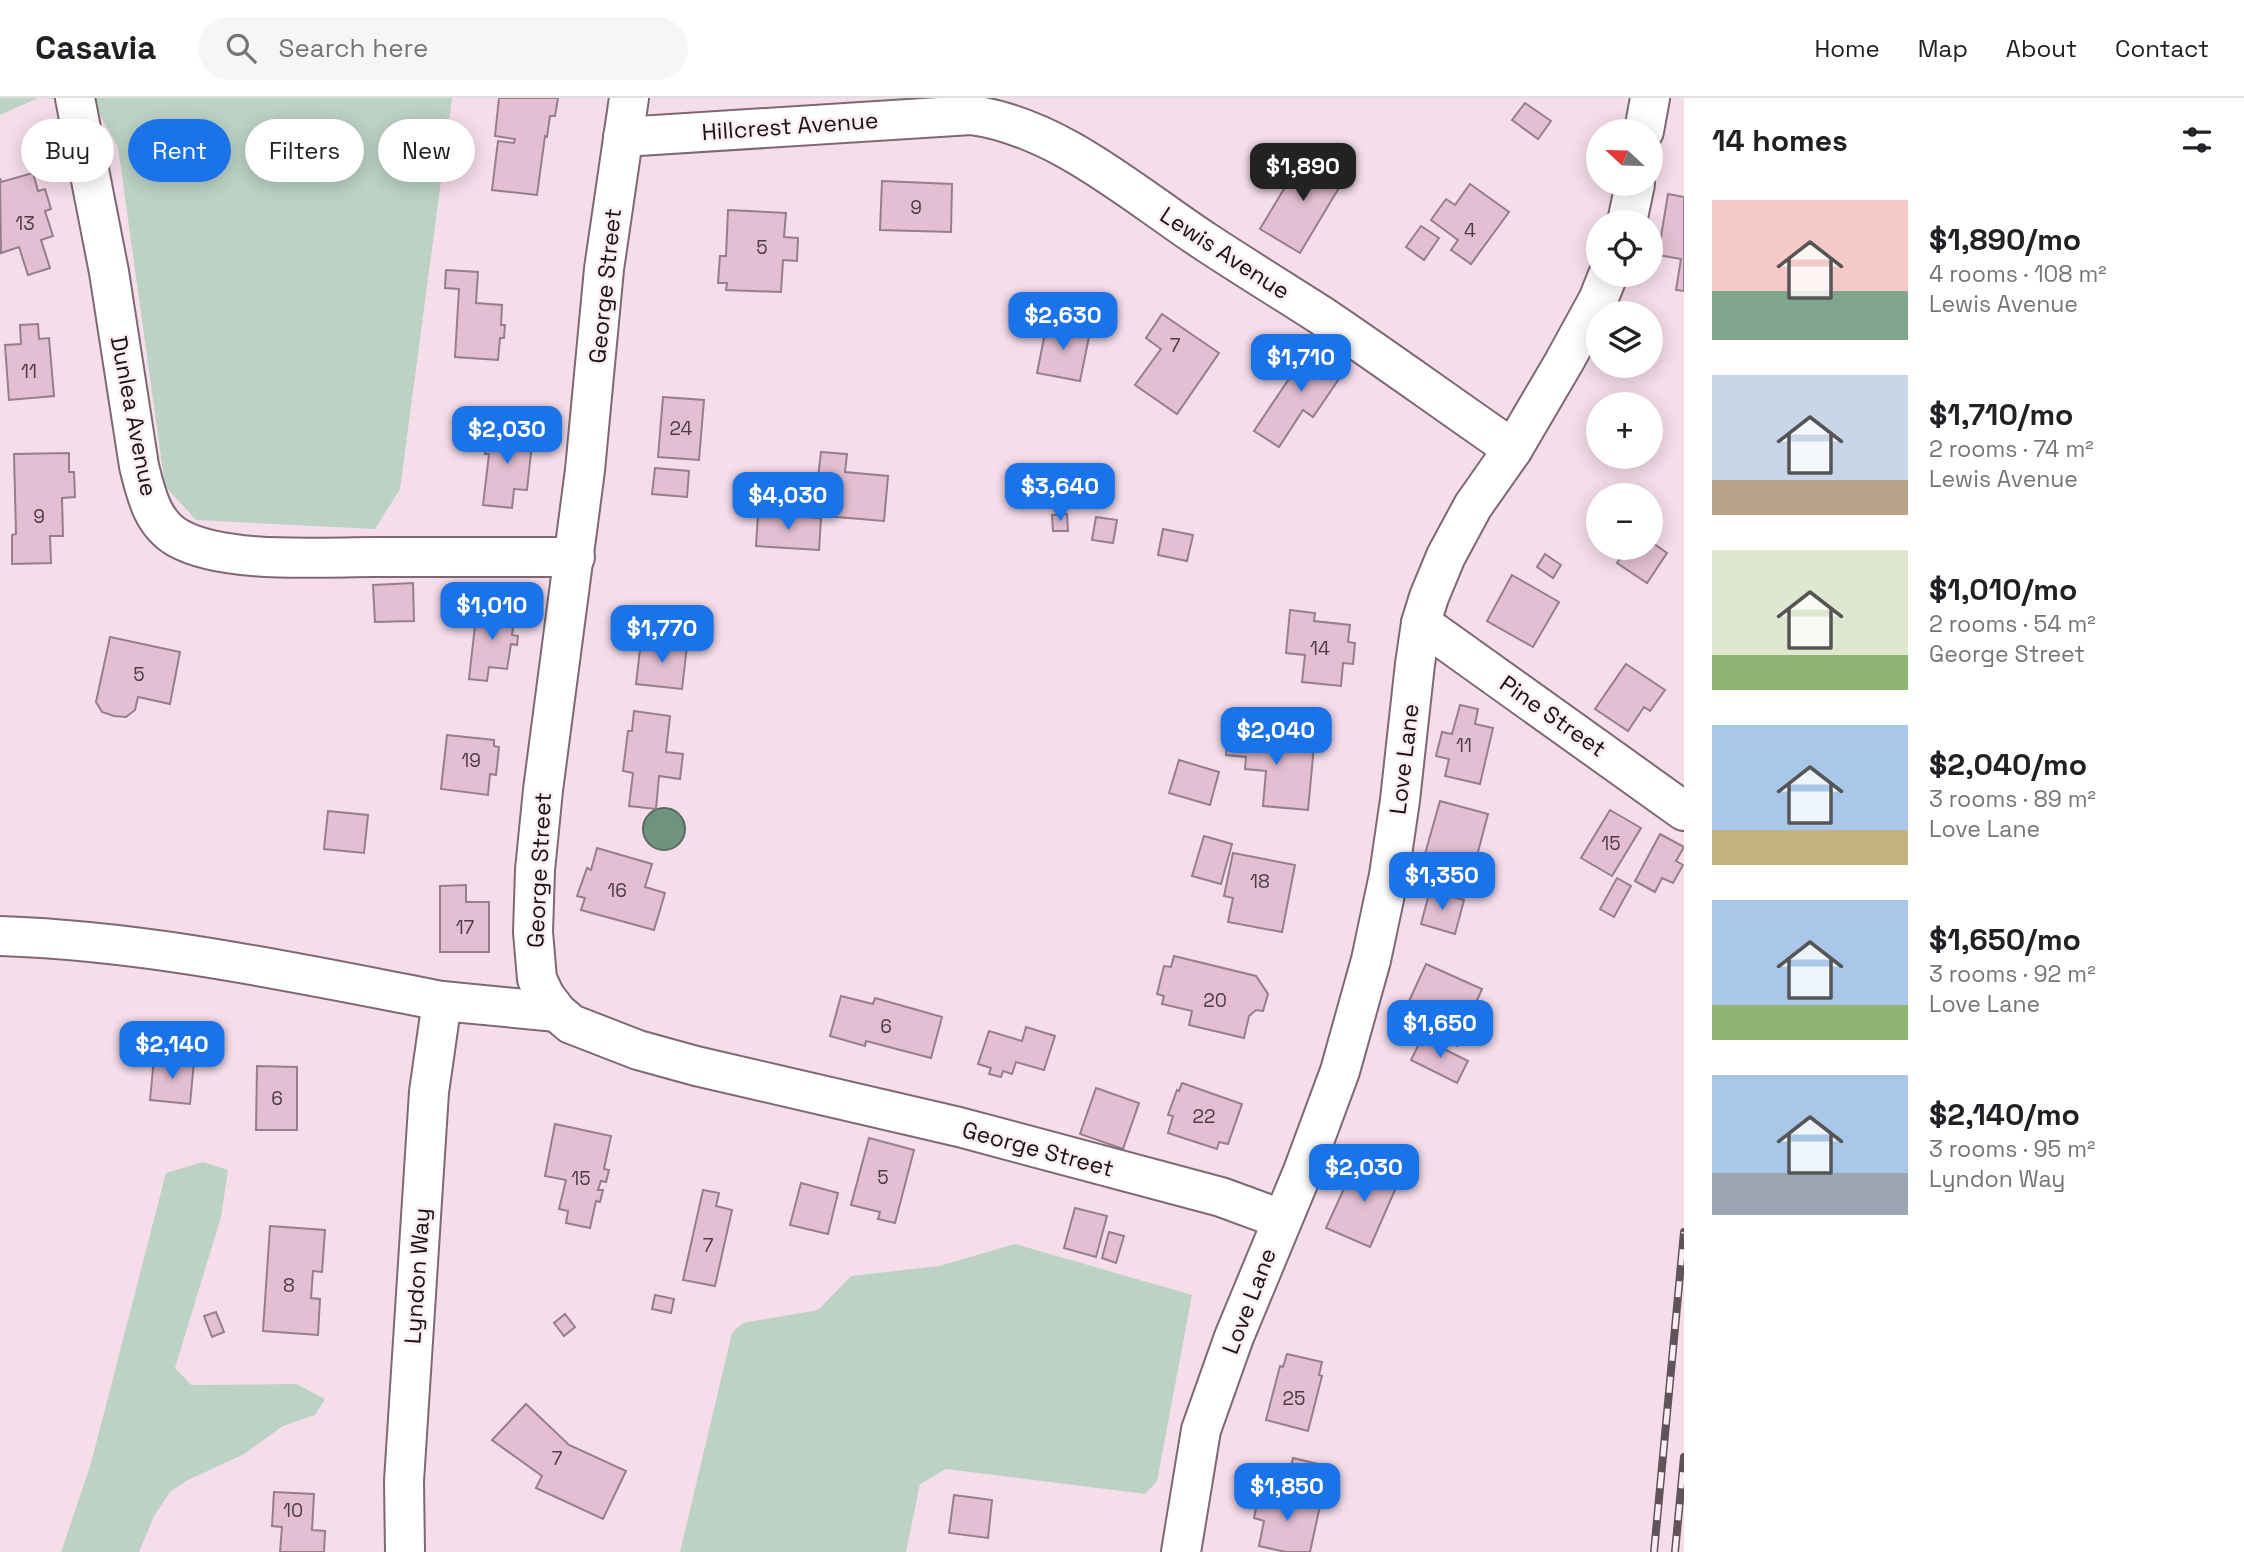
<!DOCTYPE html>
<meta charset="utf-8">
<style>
:root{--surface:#fff;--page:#f6f6f6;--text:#202124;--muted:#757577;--line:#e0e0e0;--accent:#1a73e8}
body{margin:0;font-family:"Space Grotesk",sans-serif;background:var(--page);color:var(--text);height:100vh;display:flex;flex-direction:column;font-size:26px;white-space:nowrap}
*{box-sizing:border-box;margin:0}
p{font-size:23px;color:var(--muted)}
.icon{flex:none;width:38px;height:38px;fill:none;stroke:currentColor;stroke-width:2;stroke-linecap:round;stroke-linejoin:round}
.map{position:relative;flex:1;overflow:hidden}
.details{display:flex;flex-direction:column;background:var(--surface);width:560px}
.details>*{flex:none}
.hud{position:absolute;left:21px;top:21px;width:665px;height:63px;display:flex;gap:14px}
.needle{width:46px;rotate:292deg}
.tools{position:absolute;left:1586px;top:21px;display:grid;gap:14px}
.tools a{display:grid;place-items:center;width:77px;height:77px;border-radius:50%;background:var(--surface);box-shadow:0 4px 18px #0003;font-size:35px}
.price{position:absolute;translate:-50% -60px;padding:0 16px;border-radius:14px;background:var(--accent);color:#fff;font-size:23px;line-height:46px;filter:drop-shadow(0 2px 4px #0008)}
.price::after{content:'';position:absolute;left:50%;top:42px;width:21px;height:16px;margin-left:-10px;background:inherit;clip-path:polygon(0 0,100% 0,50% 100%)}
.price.selected{background:#222;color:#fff}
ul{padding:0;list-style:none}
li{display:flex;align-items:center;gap:21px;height:175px;padding:0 28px}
li span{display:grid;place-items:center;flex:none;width:196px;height:140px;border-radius:0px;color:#555}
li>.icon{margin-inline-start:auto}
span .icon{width:84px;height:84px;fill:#fffc;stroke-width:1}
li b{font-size:30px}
h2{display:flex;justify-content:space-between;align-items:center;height:84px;padding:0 28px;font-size:30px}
.pill{padding:0 24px;border-radius:32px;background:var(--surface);box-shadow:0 4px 18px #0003;font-size:24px;line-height:63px}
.pill.selected{background:var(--accent);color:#fff}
header{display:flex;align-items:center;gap:42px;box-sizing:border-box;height:98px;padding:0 35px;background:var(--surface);border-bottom:2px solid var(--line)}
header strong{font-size:33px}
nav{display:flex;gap:38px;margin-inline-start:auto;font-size:24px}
.search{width:490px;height:63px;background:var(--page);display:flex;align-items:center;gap:18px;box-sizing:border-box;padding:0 24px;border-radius:38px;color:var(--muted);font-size:26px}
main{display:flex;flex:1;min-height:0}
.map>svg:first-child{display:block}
</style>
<header>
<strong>Casavia</strong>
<div class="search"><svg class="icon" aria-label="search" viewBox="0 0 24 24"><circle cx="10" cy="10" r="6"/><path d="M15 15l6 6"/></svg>Search here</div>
<nav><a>Home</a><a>Map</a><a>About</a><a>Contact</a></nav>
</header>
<main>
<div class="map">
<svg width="1684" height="1454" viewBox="0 0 1684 1454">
<rect width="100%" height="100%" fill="#f5ddea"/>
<g fill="#bbd2c4">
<polygon points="0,0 38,0 0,17"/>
<polygon points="46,0 452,0 400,391 375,431 196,422 165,388 118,49 94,6"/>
<polygon points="203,1064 228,1072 221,1119 175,1270 191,1287 296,1286 325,1301 315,1317 283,1328 244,1356 186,1383 170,1394 154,1418 139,1454 61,1454 90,1369 166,1075"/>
<polygon points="1015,1146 1192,1197 1157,1383 1145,1396 946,1371 920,1386 906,1454 680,1454 732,1235 743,1225 818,1212 851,1178 939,1168"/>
</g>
<circle fill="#70937f" stroke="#566c5f" stroke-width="2" cx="664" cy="731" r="21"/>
<g fill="#e4bfd3" stroke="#957f8b" stroke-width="2">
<polygon points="499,0 558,0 555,18 550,18 547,39 545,38 537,97 492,92 498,43 514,45 515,41 495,38"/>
<polygon points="1525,5 1551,23 1538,41 1512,22"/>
<polygon points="1306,54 1346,78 1300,155 1260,131"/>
<polygon points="33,75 38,93 45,91 51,111 45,113 53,138 41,142 50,170 28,177 19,149 1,155 0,80 1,84"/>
<polygon points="882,83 952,86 951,134 880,132"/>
<polygon points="1470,86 1509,114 1471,166 1451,152 1458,142 1431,122 1446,101 1455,107"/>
<polygon points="1668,96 1684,99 1684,193 1676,192 1681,161 1658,157"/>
<polygon points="728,112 786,115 784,139 798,140 797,163 783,162 781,194 726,192 727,185 718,185 720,158 726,158"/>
<polygon points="1421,128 1439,140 1424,162 1406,149"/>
<polygon points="446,172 478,174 476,205 502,207 501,227 505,227 504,240 500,240 498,262 455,259 459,191 445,190"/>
<polygon points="1162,216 1219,255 1177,316 1135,287 1161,251 1146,240"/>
<polygon points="1047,225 1090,234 1080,283 1037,275"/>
<polygon points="38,226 39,241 49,240 54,298 9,302 5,247 21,246 20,227"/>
<polygon points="1313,245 1347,269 1313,319 1303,312 1279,349 1254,333"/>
<polygon points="663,299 704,302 699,362 658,359"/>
<polygon points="487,331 533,336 527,392 514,391 512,410 483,407 489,356 485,356"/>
<polygon points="821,354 847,356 845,374 888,378 884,423 825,418 826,406 815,405"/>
<polygon points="69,355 69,374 74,374 75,399 62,400 63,438 50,438 51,465 12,466 12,437 16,436 14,356"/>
<polygon points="655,370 689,373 687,399 652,396"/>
<polygon points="758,416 821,420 819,452 756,448"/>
<polygon points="1067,416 1068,433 1053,433 1052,417"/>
<polygon points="1096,419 1117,422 1113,445 1092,442"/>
<polygon points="1163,431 1193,437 1187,463 1158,457"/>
<polygon points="1650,443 1667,455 1647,485 1617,465 1627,450 1650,450"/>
<polygon points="1545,456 1561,467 1553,480 1537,469"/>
<polygon points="1512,477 1559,504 1533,549 1487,523"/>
<polygon points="413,485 414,523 375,524 373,487"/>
<polygon points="477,510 515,514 512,537 518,538 517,547 511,546 507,571 489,569 487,583 469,581"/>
<polygon points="1290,512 1315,515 1314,523 1350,527 1348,544 1355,545 1353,566 1343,565 1341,588 1302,584 1305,557 1286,555"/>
<polygon points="110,539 180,554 170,606 138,599 135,612 126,619 114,618 102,614 96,604"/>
<polygon points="641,543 687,548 682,591 636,586"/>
<polygon points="1626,566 1665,592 1650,613 1644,609 1628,633 1595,611"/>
<polygon points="1460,607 1478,611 1475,626 1493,630 1480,686 1445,678 1449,661 1436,658 1442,634 1452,636"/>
<polygon points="634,613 670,618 666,654 683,656 680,681 659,678 656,711 629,708 633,675 623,673 628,633 632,633"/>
<polygon points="1228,631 1273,634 1272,644 1314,648 1308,712 1263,708 1266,673 1245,671 1246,659 1226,657"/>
<polygon points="447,637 494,642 494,648 499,649 496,677 490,676 488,697 441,691"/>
<polygon points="1179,662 1219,674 1210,707 1169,695"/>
<polygon points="1440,703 1488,716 1473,773 1441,764 1442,760 1425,756"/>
<polygon points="1610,712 1641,730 1612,778 1581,760"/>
<polygon points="328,713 368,717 364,755 324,751"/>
<polygon points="1660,736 1684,749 1676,763 1683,767 1673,785 1662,780 1655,794 1635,783"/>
<polygon points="1204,738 1232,746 1221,786 1192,778"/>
<polygon points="597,750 652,766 645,789 665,795 654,832 581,812 585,800 577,798 587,770 591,772"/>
<polygon points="1233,755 1295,767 1282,834 1228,824 1233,800 1224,798"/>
<polygon points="1617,780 1631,788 1614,819 1600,811"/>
<polygon points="466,787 466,804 489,804 489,854 440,854 440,788"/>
<polygon points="1430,792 1464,802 1455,836 1421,826"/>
<polygon points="1174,858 1256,878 1268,896 1263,913 1256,912 1249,918 1244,940 1189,927 1192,913 1162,906 1164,898 1157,896 1164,868 1171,869"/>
<polygon points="1426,866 1482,891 1457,948 1424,933 1427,925 1404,914"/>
<polygon points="841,898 873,906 875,900 942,919 931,960 866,943 865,948 830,938"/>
<polygon points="1026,929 1055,938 1044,972 1016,964 1012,976 1003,973 1001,979 989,976 991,970 978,966 989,933 1022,943"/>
<polygon points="1422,940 1468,963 1457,985 1411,962"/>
<polygon points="154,960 194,964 190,1006 150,1002"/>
<polygon points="257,968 297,969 297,1032 256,1032"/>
<polygon points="1182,985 1242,1006 1228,1046 1219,1044 1217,1051 1168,1035 1173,1018 1168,1017 1177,992 1179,993"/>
<polygon points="1096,990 1139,1005 1123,1051 1080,1036"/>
<polygon points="555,1026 611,1038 604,1071 609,1072 606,1084 601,1083 598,1092 603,1092 600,1104 596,1103 590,1130 566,1125 568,1113 559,1111 566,1082 545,1078"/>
<polygon points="869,1040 914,1052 895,1125 878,1121 880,1114 851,1107"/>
<polygon points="1373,1064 1402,1076 1370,1149 1326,1130 1351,1075 1365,1082"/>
<polygon points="801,1085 838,1095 828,1136 790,1127"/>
<polygon points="703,1092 719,1095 716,1108 732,1112 715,1188 683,1182"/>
<polygon points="1075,1110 1107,1118 1096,1159 1064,1150"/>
<polygon points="270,1128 325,1132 322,1174 313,1173 311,1200 320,1201 318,1237 263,1233"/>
<polygon points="1109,1134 1124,1138 1116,1165 1102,1160"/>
<polygon points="655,1197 674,1201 671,1215 652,1211"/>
<polygon points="216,1214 224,1234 212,1239 204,1218"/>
<polygon points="565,1216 575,1229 564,1238 554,1225"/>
<polygon points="1287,1256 1322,1264 1319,1277 1322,1278 1308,1333 1266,1322 1280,1268 1283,1269"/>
<polygon points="526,1306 569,1347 626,1373 603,1421 536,1390 542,1378 492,1342"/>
<polygon points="1293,1360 1327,1368 1322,1392 1287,1384"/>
<polygon points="274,1394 314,1396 312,1432 325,1433 324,1454 280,1454 282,1429 272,1428"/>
<polygon points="1259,1396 1300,1404 1301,1399 1321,1403 1310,1454 1286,1454 1259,1448 1264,1423 1254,1420"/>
<polygon points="954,1397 992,1402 988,1440 949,1435"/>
</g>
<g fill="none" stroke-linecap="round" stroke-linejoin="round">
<g stroke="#7d6874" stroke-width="42">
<g id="street">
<path d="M75,0l34,174 30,194c7,28 13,57 39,72 46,26 142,19 195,19 67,0 134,0 202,0"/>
<polyline points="629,0 604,171 585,372 543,692 535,772 533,834 537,881 545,898 557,914 571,926 638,952 696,968 959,1029 1221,1099 1281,1121"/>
<polyline points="1644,33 1650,0"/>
<path d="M623,39l348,-22c88,12 162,79 235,127 38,25 77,49 116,74 64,43 127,89 191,133"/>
<polyline points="1627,124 1635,86"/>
<polyline points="1421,525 1684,713"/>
<path d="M0,838c150,5 296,37 442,65"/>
<polyline points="405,1454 404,1383 429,994 442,903 557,914"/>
<polyline points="1181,1454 1201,1332 1234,1239 1303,1073 1340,973 1371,862 1389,777 1400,702 1415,566 1421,525 1429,499 1446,458 1473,408 1513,351 1564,264 1598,202 1608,177"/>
</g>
</g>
<use href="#street" stroke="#fff" stroke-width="38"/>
<g stroke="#60535a" stroke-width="8">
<g id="rail">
<polyline points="1654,1454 1684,1134"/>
<polyline points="1675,1454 1684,1359"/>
</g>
</g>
<use href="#rail" stroke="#fcedf5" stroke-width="5" stroke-dasharray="16" stroke-linecap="butt"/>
</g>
<g text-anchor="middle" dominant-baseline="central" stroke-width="5" stroke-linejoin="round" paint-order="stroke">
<g font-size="19" fill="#4b3c44">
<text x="916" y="109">9</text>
<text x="25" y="125">13</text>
<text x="1470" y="132">4</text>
<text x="762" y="149">5</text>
<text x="1175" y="247">7</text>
<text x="29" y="273">11</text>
<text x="681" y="330">24</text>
<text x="39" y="418">9</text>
<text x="1320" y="550">14</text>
<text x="139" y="576">5</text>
<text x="1464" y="647">11</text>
<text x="471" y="662">19</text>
<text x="1611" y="745">15</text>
<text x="1260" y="783">18</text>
<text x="617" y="792">16</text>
<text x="465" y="829">17</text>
<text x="1215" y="902">20</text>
<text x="886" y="928">6</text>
<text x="277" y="1000">6</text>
<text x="1204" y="1018">22</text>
<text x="883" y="1079">5</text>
<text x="581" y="1080">15</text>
<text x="708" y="1147">7</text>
<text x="289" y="1187">8</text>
<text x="1294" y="1300">25</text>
<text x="557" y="1360">7</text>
<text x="293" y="1412">10</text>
</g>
<g font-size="23" fill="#181014" stroke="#fcedf5">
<text transform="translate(790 28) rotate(-4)">Hillcrest Avenue</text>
<text transform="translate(1225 155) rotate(33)">Lewis Avenue</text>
<text transform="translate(605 188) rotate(-84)">George Street</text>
<text transform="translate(134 318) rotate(79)">Dunlea Avenue</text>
<text transform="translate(1553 618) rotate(35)">Pine Street</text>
<text transform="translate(1404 661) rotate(-83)">Love Lane</text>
<text transform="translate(539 772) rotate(-87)">George Street</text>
<text transform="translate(1038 1051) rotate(15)">George Street</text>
<text transform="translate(417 1178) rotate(-86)">Lyndon Way</text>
<text transform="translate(1249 1203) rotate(-69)">Love Lane</text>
</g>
</g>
</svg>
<div class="tools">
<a><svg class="needle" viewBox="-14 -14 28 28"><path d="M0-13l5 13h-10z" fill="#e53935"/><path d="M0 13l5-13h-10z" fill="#757577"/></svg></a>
<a><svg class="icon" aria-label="locate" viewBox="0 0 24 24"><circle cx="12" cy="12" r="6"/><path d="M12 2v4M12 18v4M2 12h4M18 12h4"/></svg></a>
<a><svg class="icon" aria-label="layers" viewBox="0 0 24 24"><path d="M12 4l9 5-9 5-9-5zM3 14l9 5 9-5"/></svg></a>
<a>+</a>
<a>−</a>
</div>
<b class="price selected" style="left:1303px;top:105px">$1,890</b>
<b class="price" style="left:1063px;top:254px">$2,630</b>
<b class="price" style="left:1301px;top:296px">$1,710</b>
<b class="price" style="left:507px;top:368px">$2,030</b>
<b class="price" style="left:1060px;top:425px">$3,640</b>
<b class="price" style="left:788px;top:434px">$4,030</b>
<b class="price" style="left:492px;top:544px">$1,010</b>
<b class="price" style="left:662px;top:567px">$1,770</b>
<b class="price" style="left:1276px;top:669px">$2,040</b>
<b class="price" style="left:1442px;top:814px">$1,350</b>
<b class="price" style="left:1440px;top:962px">$1,650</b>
<b class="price" style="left:172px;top:983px">$2,140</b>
<b class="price" style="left:1364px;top:1106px">$2,030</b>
<b class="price" style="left:1287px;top:1425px">$1,850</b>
<div class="hud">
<a class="pill">Buy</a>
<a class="pill selected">Rent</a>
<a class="pill">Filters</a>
<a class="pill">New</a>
</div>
</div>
<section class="details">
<h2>14 homes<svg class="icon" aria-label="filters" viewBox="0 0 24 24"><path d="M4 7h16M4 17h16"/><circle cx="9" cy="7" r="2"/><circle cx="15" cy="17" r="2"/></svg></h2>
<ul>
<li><span style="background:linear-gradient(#f6c9c9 65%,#7fa58c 0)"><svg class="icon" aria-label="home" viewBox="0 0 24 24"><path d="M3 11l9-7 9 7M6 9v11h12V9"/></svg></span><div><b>$1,890/mo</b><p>4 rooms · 108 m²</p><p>Lewis Avenue</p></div></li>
<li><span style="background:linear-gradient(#c9d6e8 75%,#b9a48a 0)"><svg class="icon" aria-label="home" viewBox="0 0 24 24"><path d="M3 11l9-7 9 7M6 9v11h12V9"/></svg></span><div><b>$1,710/mo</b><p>2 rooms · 74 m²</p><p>Lewis Avenue</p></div></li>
<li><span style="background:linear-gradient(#dfe7d0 75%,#8fb573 0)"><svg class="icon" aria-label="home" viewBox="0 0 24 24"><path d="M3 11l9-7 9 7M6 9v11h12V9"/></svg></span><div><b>$1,010/mo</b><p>2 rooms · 54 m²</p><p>George Street</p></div></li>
<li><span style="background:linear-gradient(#a9c7e8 75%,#c2b280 0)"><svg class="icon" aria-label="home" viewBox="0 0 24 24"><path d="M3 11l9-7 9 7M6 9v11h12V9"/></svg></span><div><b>$2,040/mo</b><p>3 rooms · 89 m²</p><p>Love Lane</p></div></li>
<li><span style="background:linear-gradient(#a9c7e8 75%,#8fb573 0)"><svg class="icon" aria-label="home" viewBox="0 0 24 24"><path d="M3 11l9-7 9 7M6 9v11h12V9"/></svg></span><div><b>$1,650/mo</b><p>3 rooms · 92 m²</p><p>Love Lane</p></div></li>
<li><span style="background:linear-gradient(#a9c7e8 70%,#9aa5b1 0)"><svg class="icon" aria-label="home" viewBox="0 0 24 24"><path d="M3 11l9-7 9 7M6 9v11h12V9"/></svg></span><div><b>$2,140/mo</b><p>3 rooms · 95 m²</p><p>Lyndon Way</p></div></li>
</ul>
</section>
</main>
